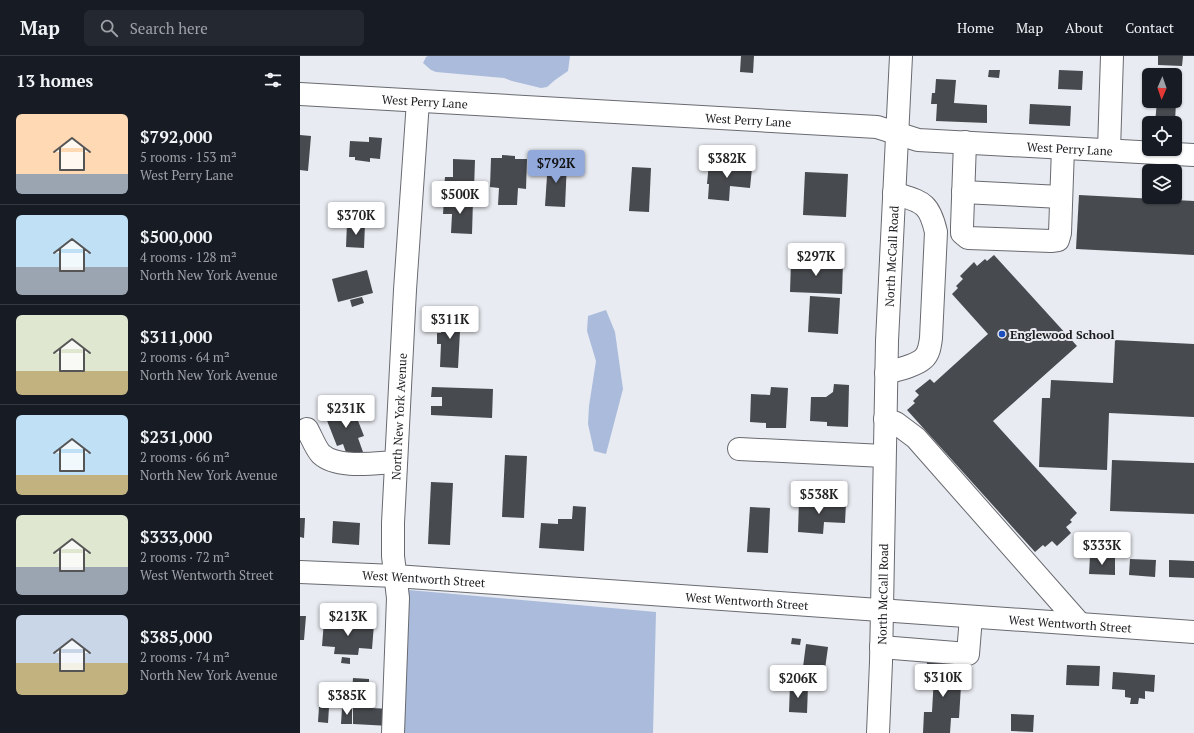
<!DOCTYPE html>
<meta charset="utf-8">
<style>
:root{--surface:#171b24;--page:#242831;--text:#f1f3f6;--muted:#9ea1a6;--line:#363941;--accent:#92a9dc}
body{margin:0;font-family:"PT Serif",serif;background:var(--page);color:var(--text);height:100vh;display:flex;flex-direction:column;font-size:15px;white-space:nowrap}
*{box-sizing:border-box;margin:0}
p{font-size:13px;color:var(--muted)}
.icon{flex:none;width:22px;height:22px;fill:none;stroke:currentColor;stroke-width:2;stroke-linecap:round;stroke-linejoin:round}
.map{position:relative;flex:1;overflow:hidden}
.details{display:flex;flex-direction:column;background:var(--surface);width:300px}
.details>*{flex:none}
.needle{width:26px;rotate:182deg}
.controls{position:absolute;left:842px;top:12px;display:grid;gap:8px}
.controls a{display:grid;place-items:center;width:40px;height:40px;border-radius:6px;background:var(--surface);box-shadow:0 1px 3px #0004;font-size:20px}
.price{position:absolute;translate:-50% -34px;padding:0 9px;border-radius:4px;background:#fff;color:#222;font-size:13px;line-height:26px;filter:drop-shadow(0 1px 2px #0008)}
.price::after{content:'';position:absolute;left:50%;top:24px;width:12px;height:9px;margin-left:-6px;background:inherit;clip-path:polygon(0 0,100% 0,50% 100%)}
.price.current{background:var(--accent);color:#111}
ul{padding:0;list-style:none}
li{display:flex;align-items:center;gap:12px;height:100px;padding:0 16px}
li+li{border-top:1px solid var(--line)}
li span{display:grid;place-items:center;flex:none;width:112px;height:80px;border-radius:6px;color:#555}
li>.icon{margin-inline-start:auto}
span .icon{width:48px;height:48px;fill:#fffc;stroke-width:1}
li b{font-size:17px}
h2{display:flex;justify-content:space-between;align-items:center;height:48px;padding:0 16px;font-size:17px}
header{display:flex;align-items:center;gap:24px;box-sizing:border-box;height:56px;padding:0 20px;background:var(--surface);border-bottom:1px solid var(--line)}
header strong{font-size:19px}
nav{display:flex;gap:22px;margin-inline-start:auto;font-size:14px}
.search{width:280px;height:36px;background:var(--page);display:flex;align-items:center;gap:10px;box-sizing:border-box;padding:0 14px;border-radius:6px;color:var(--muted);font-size:15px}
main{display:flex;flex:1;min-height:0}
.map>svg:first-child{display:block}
</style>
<header>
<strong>Map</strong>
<div class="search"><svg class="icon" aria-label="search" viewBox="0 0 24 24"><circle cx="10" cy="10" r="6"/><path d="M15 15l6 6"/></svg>Search here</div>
<nav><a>Home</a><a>Map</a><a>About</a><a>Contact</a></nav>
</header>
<main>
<section class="details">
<h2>13 homes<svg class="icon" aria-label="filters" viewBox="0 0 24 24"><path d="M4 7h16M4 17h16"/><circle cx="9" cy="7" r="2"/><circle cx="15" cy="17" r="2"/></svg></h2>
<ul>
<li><span style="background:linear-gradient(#ffd9b3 75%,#9aa5b1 0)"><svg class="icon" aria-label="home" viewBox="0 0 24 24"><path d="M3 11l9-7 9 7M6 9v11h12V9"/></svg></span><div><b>$792,000</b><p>5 rooms · 153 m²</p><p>West Perry Lane</p></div></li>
<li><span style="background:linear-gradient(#bfe0f5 65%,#9aa5b1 0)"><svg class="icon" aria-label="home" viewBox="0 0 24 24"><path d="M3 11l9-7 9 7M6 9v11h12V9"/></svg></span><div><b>$500,000</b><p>4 rooms · 128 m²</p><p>North New York Avenue</p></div></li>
<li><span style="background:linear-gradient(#dfe7d0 70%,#c2b280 0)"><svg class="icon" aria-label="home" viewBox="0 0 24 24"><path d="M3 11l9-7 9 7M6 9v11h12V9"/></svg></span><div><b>$311,000</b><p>2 rooms · 64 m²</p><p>North New York Avenue</p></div></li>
<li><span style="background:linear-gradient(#bfe0f5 75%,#c2b280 0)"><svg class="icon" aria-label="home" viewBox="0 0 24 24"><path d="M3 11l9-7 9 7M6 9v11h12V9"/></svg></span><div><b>$231,000</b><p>2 rooms · 66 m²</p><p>North New York Avenue</p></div></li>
<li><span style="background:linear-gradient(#dfe7d0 65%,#9aa5b1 0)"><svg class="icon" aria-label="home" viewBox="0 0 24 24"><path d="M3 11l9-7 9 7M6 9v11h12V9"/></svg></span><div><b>$333,000</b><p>2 rooms · 72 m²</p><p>West Wentworth Street</p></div></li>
<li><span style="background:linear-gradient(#c9d6e8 60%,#c2b280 0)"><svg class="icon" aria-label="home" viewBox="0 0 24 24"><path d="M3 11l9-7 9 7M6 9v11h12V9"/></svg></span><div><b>$385,000</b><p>2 rooms · 74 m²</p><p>North New York Avenue</p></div></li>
</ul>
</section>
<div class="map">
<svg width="894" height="677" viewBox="0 0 894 677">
<rect width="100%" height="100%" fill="#e8ebf1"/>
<g fill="#aabbdb">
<polygon points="128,0 270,0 268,15 255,24 247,31 241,32 212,25 204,22 136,16 131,14 123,7 126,1"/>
<polygon points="306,254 315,276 323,333 306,398 294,395 288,368 289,350 296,305 287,275 288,260"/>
<polygon points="98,533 356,556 353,677 92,677"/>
</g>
<g fill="#474a4e">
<polygon points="441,0 454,0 453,17 440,16"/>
<polygon points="858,0 883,0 882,10 858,9"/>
<polygon points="689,14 700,14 699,22 688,21"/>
<polygon points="759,14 783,15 782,34 758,33"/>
<polygon points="636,23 656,24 654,47 687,49 687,67 636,65 637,48 631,48 632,37 635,37"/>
<polygon points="857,45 876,45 875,67 855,67"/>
<polygon points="730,48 771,50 770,70 729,68"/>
<polygon points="0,79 11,80 8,115 0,114"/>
<polygon points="69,81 82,82 80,103 70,102 70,106 55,104 55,101 49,101 50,85 69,86"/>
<polygon points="202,99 215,100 215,103 227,103 226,133 218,132 217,149 198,149 199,132 190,131 191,102 202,102"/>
<polygon points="153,103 175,104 174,134 144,133 145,121 153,121"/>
<polygon points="248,105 267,106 265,151 245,150"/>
<polygon points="409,106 443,109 443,111 452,112 450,132 430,130 429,145 408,143 409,128 407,128"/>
<polygon points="332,111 351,112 349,156 329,155"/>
<polygon points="505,116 548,118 546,161 503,159"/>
<polygon points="779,139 894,145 894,199 776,193"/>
<polygon points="144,143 173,144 172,178 151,177 152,158 143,158"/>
<polygon points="47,167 65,168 64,192 46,191"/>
<polygon points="694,199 777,290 693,365 777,457 770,464 772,466 766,471 771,477 757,490 752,485 745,491 743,489 735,496 607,354 615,347 613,345 619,339 615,335 630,323 634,327 688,278 652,238 658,232 656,230 663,223 660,220 674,206 677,210 685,203 687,205"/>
<polygon points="491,204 543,206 542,238 490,236"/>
<polygon points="67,214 73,237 38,246 32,223"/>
<polygon points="510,240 540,242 538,278 508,276"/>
<polygon points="62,241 64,247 52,251 50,244"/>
<polygon points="142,257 161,257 158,312 140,311 141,288 137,288 137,277 141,277"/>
<polygon points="815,284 894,288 894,361 809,357 807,414 739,411 742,342 750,342 751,324 813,327"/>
<polygon points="534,328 549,329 548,371 527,370 527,366 510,365 511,341 526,341 533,336"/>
<polygon points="132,331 193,333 192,362 131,359 131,350 142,350 142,341 131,341"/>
<polygon points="471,331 488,332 486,372 466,372 466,367 450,366 451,338 470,339"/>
<polygon points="51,347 64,380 58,382 63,396 48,402 43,388 37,390 24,357"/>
<polygon points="205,399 227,400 224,462 202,461"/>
<polygon points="812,404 894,407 894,458 810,455"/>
<polygon points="131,426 153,427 150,489 128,488"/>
<polygon points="499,444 546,447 545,467 524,466 523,478 498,476"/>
<polygon points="273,450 286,451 284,495 239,492 241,467 258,468 258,463 272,463"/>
<polygon points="450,451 470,452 468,497 447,496"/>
<polygon points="0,462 5,462 4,482 0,481"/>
<polygon points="33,465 60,467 59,489 32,487"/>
<polygon points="790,501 815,502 815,519 789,518"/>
<polygon points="830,503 856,504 855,521 829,519"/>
<polygon points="869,504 894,505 894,522 869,521"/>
<polygon points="0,560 6,560 4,584 0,584"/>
<polygon points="24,565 74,568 72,593 59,592 58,599 34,598 35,591 22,590"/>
<polygon points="492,582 501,583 500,589 491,588"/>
<polygon points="506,588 528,591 524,620 502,617 501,622 493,621 494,610 503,611"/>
<polygon points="42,601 50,602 50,608 41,607"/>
<polygon points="627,606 657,607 655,629 661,630 659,662 651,662 650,677 623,677 624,656 632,656 634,620 626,619"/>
<polygon points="767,609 800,610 799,630 766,629"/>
<polygon points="813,616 855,619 854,636 845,635 845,643 839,642 838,648 830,648 831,642 825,641 825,634 812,633"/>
<polygon points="53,622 69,623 69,626 73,626 72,633 69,633 68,638 52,637"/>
<polygon points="490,629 508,630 507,657 489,656"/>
<polygon points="19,651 29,651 28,667 18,666"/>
<polygon points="53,651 91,653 90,670 53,668"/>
<polygon points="42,652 52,653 52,668 41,668"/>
<polygon points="711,658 734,659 733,676 711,675"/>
</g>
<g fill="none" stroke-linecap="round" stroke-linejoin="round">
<g stroke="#686a70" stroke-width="24">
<g id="minor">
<path id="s1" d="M0,38l577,33 41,13 276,15"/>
<polyline points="665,86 662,171 662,177 668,182 751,185 758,184 760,177 763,92"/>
<polyline points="809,94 812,0"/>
<polyline points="663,136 761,141"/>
<path d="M586,317c10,-3 29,-7 37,-14 6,-5 7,-13 8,-21l5,-106c-7,-31 -15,-30 -42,-39"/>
<polyline points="585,363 596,367 616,382 780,568"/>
<path d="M7,373c4,7 9,20 14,25 16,15 54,9 75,8"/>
<polyline points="439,393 584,400"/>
<path id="s2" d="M0,516l95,4 799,56"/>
<polyline points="581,591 668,598 671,561"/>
<path id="s3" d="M93,677l5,-135 -5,-42v-33l12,-233 13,-189"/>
<path id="s4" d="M578,677l3,-71 6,-321 14,-285"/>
</g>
</g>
<use href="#minor" stroke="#fff" stroke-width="22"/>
</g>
<circle fill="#1d4fbc" stroke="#e8ebf1" stroke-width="1.5" cx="702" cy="278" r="4"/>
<g text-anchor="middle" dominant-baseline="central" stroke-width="4" stroke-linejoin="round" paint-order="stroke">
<g font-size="12" fill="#1a1b1d" stroke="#e8ebf1">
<text stroke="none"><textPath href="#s1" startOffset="125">West Perry Lane</textPath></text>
<text stroke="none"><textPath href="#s1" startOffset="449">West Perry Lane</textPath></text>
<text stroke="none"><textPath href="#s1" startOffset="773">West Perry Lane</textPath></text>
<text stroke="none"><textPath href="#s4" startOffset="477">North McCall Road</textPath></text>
<text stroke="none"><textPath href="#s3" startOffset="317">North New York Avenue</textPath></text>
<text stroke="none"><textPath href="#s2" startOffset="124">West Wentworth Street</textPath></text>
<text stroke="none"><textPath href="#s4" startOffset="139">North McCall Road</textPath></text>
<text stroke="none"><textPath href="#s2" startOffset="448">West Wentworth Street</textPath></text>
<text stroke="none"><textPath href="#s2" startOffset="772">West Wentworth Street</textPath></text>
</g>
<g font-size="12" font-weight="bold" fill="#1a1b1d" stroke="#e8ebf1" text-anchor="start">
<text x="710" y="278">Englewood School</text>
</g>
</g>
</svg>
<div class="controls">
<a><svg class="needle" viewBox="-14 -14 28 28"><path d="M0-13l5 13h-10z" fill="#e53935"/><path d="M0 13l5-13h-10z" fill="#9ea1a6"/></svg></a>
<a><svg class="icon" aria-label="locate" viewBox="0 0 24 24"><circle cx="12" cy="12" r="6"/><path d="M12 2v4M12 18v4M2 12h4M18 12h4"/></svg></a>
<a><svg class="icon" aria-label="layers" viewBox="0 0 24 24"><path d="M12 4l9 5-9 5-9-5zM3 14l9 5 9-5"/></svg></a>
</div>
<b class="price" style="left:427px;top:123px">$382K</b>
<b class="price current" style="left:256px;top:128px">$792K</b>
<b class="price" style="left:160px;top:159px">$500K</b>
<b class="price" style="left:56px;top:180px">$370K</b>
<b class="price" style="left:516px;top:221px">$297K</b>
<b class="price" style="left:150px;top:284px">$311K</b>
<b class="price" style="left:46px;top:373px">$231K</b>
<b class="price" style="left:519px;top:459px">$538K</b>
<b class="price" style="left:802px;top:510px">$333K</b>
<b class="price" style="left:48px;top:581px">$213K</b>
<b class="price" style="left:643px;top:642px">$310K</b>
<b class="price" style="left:498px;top:643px">$206K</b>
<b class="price" style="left:47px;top:660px">$385K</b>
</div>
</main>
